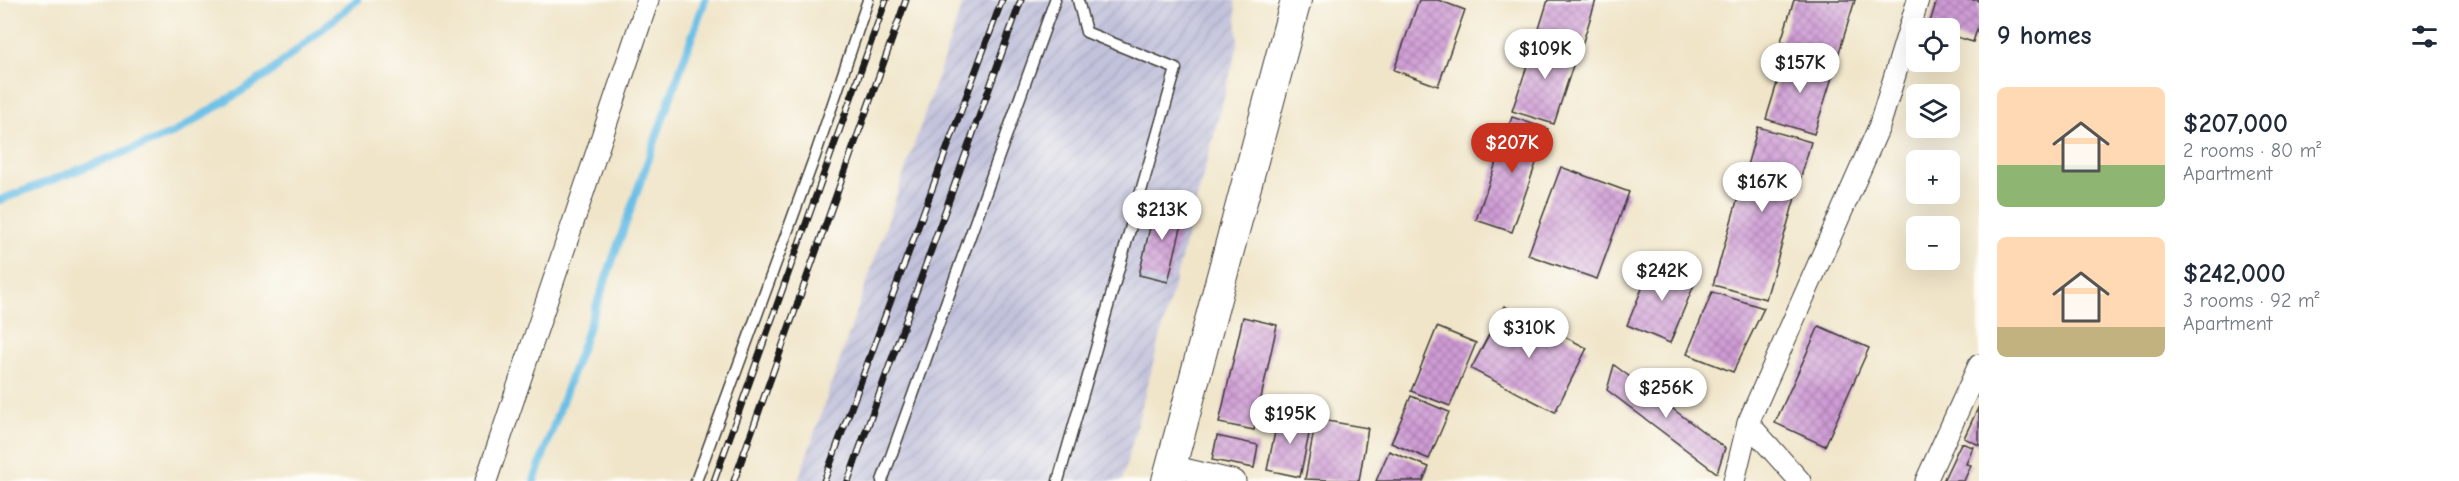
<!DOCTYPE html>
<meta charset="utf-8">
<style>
:root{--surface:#fff;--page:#f2f2f3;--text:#1f2937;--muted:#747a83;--accent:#c8321e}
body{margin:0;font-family:"Comic Neue",sans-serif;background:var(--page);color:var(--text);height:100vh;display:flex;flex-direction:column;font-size:22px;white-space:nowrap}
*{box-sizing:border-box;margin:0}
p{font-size:20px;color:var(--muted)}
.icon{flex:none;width:33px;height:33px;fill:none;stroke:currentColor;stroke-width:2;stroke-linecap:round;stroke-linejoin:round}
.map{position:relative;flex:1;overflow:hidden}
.details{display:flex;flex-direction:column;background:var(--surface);width:480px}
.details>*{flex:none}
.buttons{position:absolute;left:1906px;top:18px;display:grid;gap:12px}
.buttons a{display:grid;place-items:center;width:54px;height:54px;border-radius:9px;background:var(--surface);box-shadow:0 6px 24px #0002;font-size:30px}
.price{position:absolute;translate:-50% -51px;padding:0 14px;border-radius:21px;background:#fff;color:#222;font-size:20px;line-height:39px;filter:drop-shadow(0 2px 3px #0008)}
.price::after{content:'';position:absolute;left:50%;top:36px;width:18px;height:14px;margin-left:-9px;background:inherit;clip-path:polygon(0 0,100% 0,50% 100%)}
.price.selected{background:var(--accent);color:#fff}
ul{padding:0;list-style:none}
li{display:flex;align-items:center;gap:18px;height:150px;padding:0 18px}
li span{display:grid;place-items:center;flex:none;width:168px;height:120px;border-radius:9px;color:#555}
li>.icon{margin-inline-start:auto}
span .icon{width:72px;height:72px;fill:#fffc;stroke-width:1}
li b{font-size:26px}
h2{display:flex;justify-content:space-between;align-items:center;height:72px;padding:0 18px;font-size:26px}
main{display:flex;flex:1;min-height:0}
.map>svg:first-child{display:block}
</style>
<main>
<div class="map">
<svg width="1979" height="481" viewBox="0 0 1979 481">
<defs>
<pattern id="industrial-furrows" width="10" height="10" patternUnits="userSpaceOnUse" patternTransform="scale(1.5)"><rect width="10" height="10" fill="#c2c2dc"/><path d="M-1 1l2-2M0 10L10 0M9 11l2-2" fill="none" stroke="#a6a6bc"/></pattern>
<pattern id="building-cross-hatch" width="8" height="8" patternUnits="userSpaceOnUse" patternTransform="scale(1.5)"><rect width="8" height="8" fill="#cf9bd5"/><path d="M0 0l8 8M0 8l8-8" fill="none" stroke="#a77eac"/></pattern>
</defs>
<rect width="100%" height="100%" fill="#fdfcf7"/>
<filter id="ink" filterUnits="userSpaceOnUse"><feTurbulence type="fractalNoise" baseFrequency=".0167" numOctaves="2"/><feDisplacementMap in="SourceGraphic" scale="12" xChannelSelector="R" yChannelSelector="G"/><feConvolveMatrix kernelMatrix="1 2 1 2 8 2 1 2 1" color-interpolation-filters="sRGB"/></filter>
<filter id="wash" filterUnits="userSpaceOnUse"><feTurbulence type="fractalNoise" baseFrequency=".008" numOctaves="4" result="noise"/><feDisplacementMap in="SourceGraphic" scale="24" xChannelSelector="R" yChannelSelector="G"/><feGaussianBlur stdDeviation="1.35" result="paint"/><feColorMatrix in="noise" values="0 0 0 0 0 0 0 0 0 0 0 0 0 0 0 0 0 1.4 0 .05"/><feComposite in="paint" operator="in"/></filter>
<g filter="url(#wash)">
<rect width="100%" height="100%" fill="#f0e5c9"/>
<polygon fill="url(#industrial-furrows)" points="964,0 1235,0 1238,44 1122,481 798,481"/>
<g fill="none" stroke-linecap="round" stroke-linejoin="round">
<g stroke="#6abfe6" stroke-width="8">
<polyline points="0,200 174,133 267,75 357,0"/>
<polyline points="534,481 705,0"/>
</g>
</g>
<g id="blocks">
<g fill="url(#building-cross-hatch)">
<polygon points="1419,0 1438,0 1465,10 1438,86 1394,70"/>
<polygon points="1548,0 1596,0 1582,45 1538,32"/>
<polygon points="1794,0 1855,0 1837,59 1781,41"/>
<polygon points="1937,0 1979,0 1979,23 1973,42 1950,35 1950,28 1928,28"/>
<polygon points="1537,36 1578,50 1554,124 1512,111"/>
<polygon points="1786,54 1835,68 1814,134 1766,119"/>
<polygon points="1512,117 1548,129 1512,232 1476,220"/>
<polygon points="1758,127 1811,142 1766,299 1713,285"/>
<polygon points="1561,167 1629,192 1597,279 1528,255"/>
<polygon points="1156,201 1186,207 1168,282 1139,275"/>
<polygon points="1653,262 1696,280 1670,343 1627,325"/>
<polygon points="1712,292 1764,308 1733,372 1687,354"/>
<polygon points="1504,306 1587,348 1555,412 1471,369"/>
<polygon points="1243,317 1277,325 1254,430 1219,423"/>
<polygon points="1819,326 1869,348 1825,446 1775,423"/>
<polygon points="1437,327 1476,343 1450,406 1411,391"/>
<polygon points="1614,365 1725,448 1717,473 1607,390"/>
<polygon points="1411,396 1449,412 1429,459 1391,443"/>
<polygon points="1979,406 1979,445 1964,438"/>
<polygon points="1279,413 1312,420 1300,477 1267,470"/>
<polygon points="1316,419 1368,428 1359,481 1305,479"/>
<polygon points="1217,436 1258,445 1254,468 1212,460"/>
<polygon points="1961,443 1973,447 1966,464 1971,465 1964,481 1943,481"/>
<polygon points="1389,451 1429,467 1423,481 1376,481"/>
</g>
</g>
</g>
<g filter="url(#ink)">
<use href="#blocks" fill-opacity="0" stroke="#3c3a36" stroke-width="1.5"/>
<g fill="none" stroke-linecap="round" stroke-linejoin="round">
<g stroke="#3c3a36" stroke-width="13">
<g id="lane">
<polyline points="696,481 815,156 868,0"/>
<polyline points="882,481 1055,0"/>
<polyline points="1058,481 1176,69 1086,32 1078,0"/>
</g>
</g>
<g stroke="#3c3a36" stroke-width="23">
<g id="street">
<polyline points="1748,423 1800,481"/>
<polyline points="1171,466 1235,481"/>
<polyline points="486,481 648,0"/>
<polyline points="1734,481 1748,423 1879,127 1918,0"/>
<polyline points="1926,481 1979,365"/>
</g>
</g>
<g stroke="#3c3a36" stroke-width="32">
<polyline id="secondary" points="1167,481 1296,0"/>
</g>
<use href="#lane" stroke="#fff" stroke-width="10"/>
<use href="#street" stroke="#fff" stroke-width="21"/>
<use href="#secondary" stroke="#fff" stroke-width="30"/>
<g stroke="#1c1c1c" stroke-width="7">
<g id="rail">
<polyline points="714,481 886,0"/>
<polyline points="734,481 906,0"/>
<polyline points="824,481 1002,0"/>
<polyline points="848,481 1021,0"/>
</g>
</g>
<use href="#rail" stroke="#fdfcf7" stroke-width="4.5" stroke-dasharray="14" stroke-linecap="butt"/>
</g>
</g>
</svg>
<div class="buttons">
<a><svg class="icon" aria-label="locate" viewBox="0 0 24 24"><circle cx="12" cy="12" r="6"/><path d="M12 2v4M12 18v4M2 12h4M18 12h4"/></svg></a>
<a><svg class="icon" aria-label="layers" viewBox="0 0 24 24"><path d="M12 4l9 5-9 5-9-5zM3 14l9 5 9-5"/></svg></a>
<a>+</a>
<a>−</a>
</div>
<b class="price" style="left:1545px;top:80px">$109K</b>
<b class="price" style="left:1800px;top:94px">$157K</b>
<b class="price selected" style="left:1512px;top:174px">$207K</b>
<b class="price" style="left:1762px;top:213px">$167K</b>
<b class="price" style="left:1162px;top:241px">$213K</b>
<b class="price" style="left:1662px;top:302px">$242K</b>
<b class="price" style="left:1529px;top:359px">$310K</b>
<b class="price" style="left:1666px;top:419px">$256K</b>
<b class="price" style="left:1290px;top:445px">$195K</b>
</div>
<section class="details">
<h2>9 homes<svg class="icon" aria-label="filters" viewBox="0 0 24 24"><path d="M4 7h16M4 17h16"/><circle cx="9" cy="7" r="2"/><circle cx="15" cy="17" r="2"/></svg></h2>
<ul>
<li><span style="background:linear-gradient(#ffd9b3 65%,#8fb573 0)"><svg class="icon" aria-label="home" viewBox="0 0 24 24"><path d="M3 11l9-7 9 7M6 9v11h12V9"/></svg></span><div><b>$207,000</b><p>2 rooms · 80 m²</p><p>Apartment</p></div></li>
<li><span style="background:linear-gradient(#ffd9b3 75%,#c2b280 0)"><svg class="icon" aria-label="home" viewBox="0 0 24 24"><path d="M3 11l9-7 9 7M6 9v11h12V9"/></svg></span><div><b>$242,000</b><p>3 rooms · 92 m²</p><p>Apartment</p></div></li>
</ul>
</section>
</main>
